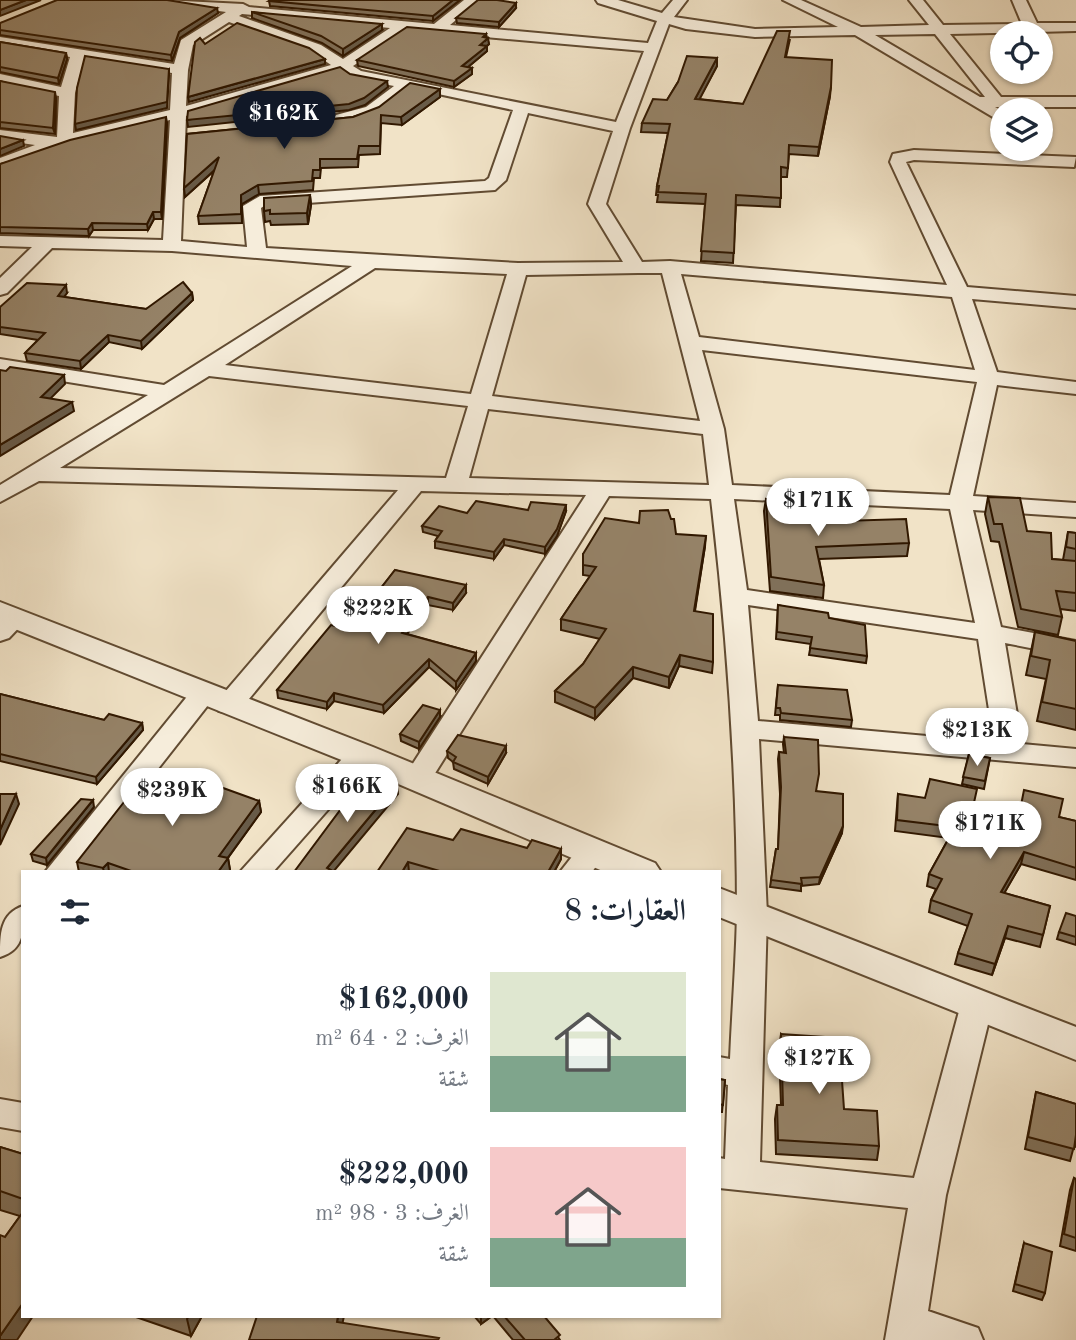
<!DOCTYPE html>
<html lang="ar">
<meta charset="utf-8">
<style>
:root{--surface:#fff;--page:#f6f6f7;--text:#1f2937;--muted:#747a83;--accent:#111827}
body{margin:0;font-family:"Old Standard TT",Amiri,serif;background:var(--page);color:var(--text);direction:rtl;height:100vh;display:flex;flex-direction:column;font-size:26px;white-space:nowrap}
*{box-sizing:border-box;margin:0}
p{font-size:23px;color:var(--muted)}
.icon{flex:none;width:38px;height:38px;fill:none;stroke:currentColor;stroke-width:2;stroke-linecap:round;stroke-linejoin:round}
.map{position:relative;flex:1;overflow:hidden;direction:ltr}
.side{position:absolute;left:21px;top:870px;width:700px;height:448px;display:flex;flex-direction:column;background:var(--surface);border-radius:0px;box-shadow:0 2px 5px #0004;direction:rtl}
.side>*{flex:none}
.fabs{position:absolute;left:990px;top:21px;display:grid;gap:14px}
.fabs a{display:grid;place-items:center;width:63px;height:63px;border-radius:50%;background:var(--surface);box-shadow:0 2px 5px #0004;font-size:35px}
.price{position:absolute;translate:-50% -60px;padding:0 16px;border-radius:24px;background:#fff;color:#222;font-size:23px;line-height:46px;filter:drop-shadow(0 2px 4px #0008)}
.price::after{content:'';position:absolute;left:50%;top:42px;width:21px;height:16px;margin-left:-10px;background:inherit;clip-path:polygon(0 0,100% 0,50% 100%)}
.price.selected{background:var(--accent);color:#fff}
ul{padding:0;list-style:none}
li{display:flex;align-items:center;gap:21px;height:175px;padding:0 35px}
li span{display:grid;place-items:center;flex:none;width:196px;height:140px;border-radius:0px;color:#555}
li>.icon{margin-inline-start:auto}
span .icon{width:84px;height:84px;fill:#fffc;stroke-width:1}
li b{font-size:30px}
h2{display:flex;justify-content:space-between;align-items:center;height:84px;padding:0 35px;font-size:30px}
.map>svg:first-child{display:block}
</style>
<div class="map">
<svg width="1076" height="1340" viewBox="0 0 1076 1340">
<rect width="100%" height="100%" fill="#f1e3c7"/>
<filter id="stains"><feTurbulence type="fractalNoise" baseFrequency=".00286" numOctaves="4"/><feColorMatrix values="0 0 0 0 .2 0 0 0 0 .09 0 0 0 0 .02 0 0 0 .5 -.17"/></filter>
<radialGradient id="worn" r=".72"><stop offset=".6" stop-color="#630" stop-opacity="0"/><stop offset="1" stop-color="#630" stop-opacity=".3"/></radialGradient>
<g fill="none" stroke-linecap="round" stroke-linejoin="round">
<g stroke="#614b32" stroke-width="4">
<g id="minor">
<path d="M163,0l80,4 6,3 185,17 30,-24h16l-30,25 198,18 9,-22 -59,-18 -2,-3h22l44,13 11,-13h14l-13,17 81,12 83,-2 -55,-27h18l60,27 68,-2 -20,-25h14l20,25 79,-1 -10,-24h14l11,23h39v8l-126,3 51,63h75v10h-81l8,4v12l-148,-88 -100,2 -69,-8 -17,-5 -39,104 -24,76 36,58 28,-1 277,24 -57,-123 3,-8 21,-4 162,7 -2,10 -160,-7 -8,2 61,125 109,9v12l-104,-9 25,73 79,10v12l-79,-9 -24,111 103,7v14l-103,-7 28,117 75,14v16l-71,-14 17,101 54,5v18l-317,-28 8,176 -7,247 154,16 47,-174 5,-9 11,-3 11,3 5,9 -47,191 -18,116 50,17 5,12h-98l23,-132 -189,-20v-30l6,1 3,-74 -9,-2v-26l11,2c2,-48 6,-97 7,-145 0,-138 -10,-278 -26,-415l-102,-3 -182,290 -10,2 -10,-2 -4,-7 183,-284 -165,-4 -182,220 -10,2 -10,-2 -3,-6 3,-6 179,-209 -359,-9 -39,21v-17l148,-90 -148,-24v-12l164,26 188,-119 -180,-15 -120,-3 -45,45 -7,2v-17l32,-31 -32,-1v-10l163,4 7,-120 -100,24 -70,25v-11l35,-13 -35,-5v-10l57,7 2,-41 -59,-12v-10l61,13 9,-30 -70,-12v-8l174,27 7,-24 45,-28 -56,-8zM242,14l148,14 -47,31 -22,-14 -82,-29zM229,22l82,29 20,14 -145,41 2,-36 5,-25zM407,30l237,21 -28,71 -255,-51 -8,-5zM935,34l50,63h-5l-105,-62zM84,59l88,14 -2,37 -97,23 2,-40zM341,71l11,7 42,8 -28,21 -30,8 -2,3 2,3 6,2 36,-10 32,-25 103,22 -24,68 -4,3 -225,15 -17,10 4,41 -66,-6 5,-125zM528,113l85,18 -25,73 35,58 -105,1 -252,-15 -5,-40 3,-2 231,-16 11,-10zM375,268l132,6 -36,120 -246,-29zM638,273h24l38,148 -208,-25 34,-121zM681,274l271,23 23,73 -276,-33zM702,350l275,32 -27,113 -218,-10 -8,-56zM209,376l259,30 -22,72 -386,-10zM488,409l215,25 6,51 -240,-7zM734,499l216,10 25,114 -228,-33zM748,605l230,34 16,103 -236,-21z"/>
<polygon points="15,610 24,613 28,618 9,638 0,641 0,619 6,613"/>
<polygon points="203,686 212,688 216,694 212,700 77,872 45,872 194,688"/>
<polygon points="361,746 371,749 375,755 371,761 273,872 240,872 351,749"/>
<polygon points="592,841 602,844 607,851 592,872 560,872 582,844"/>
<path d="M23,906c0,23 3,43 -23,51 0,-23 0,-43 23,-51z"/>
<polygon points="0,1099 23,1103 23,1131 0,1127"/>
</g>
</g>
<g stroke="#614b32" stroke-width="4">
<g id="tertiary">
<polygon points="0,602 373,747 655,863 661,872 605,872 349,763 0,623"/>
<polygon points="719,888 1076,1027 1076,1060 719,917"/>
</g>
</g>
<use href="#minor" fill="#f6eddb" fill-rule="evenodd"/>
<use href="#tertiary" fill="#f6eddb" fill-rule="evenodd"/>
</g>
<g fill="#807059" stroke="#311800" stroke-width="2">
<polygon points="271,0 460,0 433,21 270,6 269,1"/>
<polygon points="169,1 218,13 180,38 172,61 0,35 0,23"/>
<polygon points="507,2 516,8 499,27 457,23 456,18"/>
<polygon points="252,12 382,30 343,56 322,43 252,18"/>
<polygon points="486,34 489,44 486,46 487,51 468,67 472,68 472,74 454,87 358,66 357,60"/>
<polygon points="790,39 786,57 830,96 818,156 789,154 787,177 781,177 780,207 736,205 733,263 701,261 705,204 657,202 658,195 656,195 657,186 668,133 641,132 642,123 667,100 678,82 717,58 717,66 699,99 743,104"/>
<polygon points="0,42 66,53 67,59 59,84 0,72"/>
<polygon points="0,81 56,98 55,134 0,128"/>
<polygon points="440,89 440,97 402,125 381,123 380,154 359,155 358,167 321,168 320,178 314,178 313,190 259,194 242,204 242,223 199,224 198,216 214,171 185,197 187,134 353,117"/>
<polygon points="167,123 162,219 154,219 148,230 93,230 89,236 0,233 0,164"/>
<polygon points="310,195 311,205 308,224 271,225 270,221 265,222 264,211"/>
<polygon points="67,293 64,297 146,309 192,293 193,300 142,349 109,342 81,369 27,361 25,353 38,340 0,334 0,307"/>
<polygon points="988,497 1027,531 1052,559 1063,560 1068,532 1076,533 1076,611 1060,609 1062,617 1058,635 1018,627 999,542 991,541 985,514"/>
<polygon points="766,499 809,522 909,543 907,556 819,559 824,585 823,598 770,591 764,511"/>
<polygon points="528,510 566,511 557,536 545,554 504,545 494,559 435,548 435,541 438,536 423,532 422,526 467,513"/>
<polygon points="676,534 705,546 695,611 713,662 712,673 679,666 669,688 633,678 595,719 555,702 555,691 583,664 600,639 561,630 561,619 590,576 583,575 583,554"/>
<polygon points="395,570 466,593 453,610 428,605 407,634 476,653 476,661 456,690 429,667 384,713 334,701 327,709 278,698 277,690 344,628 356,620"/>
<polygon points="778,605 829,618 867,656 866,663 809,655 811,644 776,639"/>
<polygon points="1035,632 1076,641 1076,730 1037,721 1046,679 1026,675"/>
<polygon points="778,685 852,720 851,727 780,720 780,715 775,715"/>
<polygon points="0,694 104,720 142,723 143,730 97,784 0,761"/>
<polygon points="440,717 419,749 401,741 400,734"/>
<polygon points="784,737 842,833 819,884 801,886 801,891 770,887 776,849 778,849 780,794 778,759 779,752 784,753 783,744"/>
<polygon points="447,751 506,753 488,784 454,769 453,762 448,758"/>
<polygon points="969,754 990,758 984,789 962,784"/>
<polygon points="162,787 259,801 261,812 228,858 230,870 229,872 79,872 77,862 143,798"/>
<polygon points="898,794 969,825 1013,841 1059,817 1076,821 1076,880 1021,864 1004,893 1050,906 1040,947 1005,938 992,975 955,964 958,953 968,926 929,912 931,900 936,889 927,886 929,874 949,838 895,831 897,806"/>
<polygon points="94,807 47,865 33,861 31,854"/>
<polygon points="453,840 527,848 561,849 561,859 554,872 377,872"/>
<polygon points="1076,916 1076,945 1057,939 1059,932"/>
<polygon points="781,1034 844,1109 879,1146 877,1160 776,1154 775,1119 777,1105 781,1105 779,1048"/>
<polygon points="719,1079 725,1080 722,1112 719,1112"/>
<polygon points="1036,1092 1076,1104 1076,1147 1074,1146 1070,1161 1025,1149"/>
<polygon points="0,1147 23,1154 23,1316 5,1237 20,1216 0,1210"/>
<polygon points="1074,1178 1076,1179 1076,1251 1060,1246 1070,1190"/>
<polygon points="1024,1243 1045,1293 1042,1300 1013,1291"/>
<polygon points="133,1316 202,1316 191,1336"/>
<polygon points="474,1316 492,1316 481,1324"/>
<polygon points="493,1316 544,1316 560,1340 513,1340"/>
</g>
<g fill="#685b48" stroke="#311800" stroke-width="2">
<polygon points="26,0 41,0 0,16 0,10"/>
<polygon points="453,0 460,0 433,21 433,16"/>
<polygon points="516,3 516,8 499,27 499,22"/>
<polygon points="217,8 218,13 180,38 172,61 171,55 179,32"/>
<polygon points="382,24 382,30 343,56 343,49"/>
<polygon points="486,34 486,40 488,38 489,44 481,51 483,37"/>
<polygon points="487,46 487,51 462,72 462,66"/>
<polygon points="66,53 67,59 59,84 58,78"/>
<polygon points="717,58 717,66 695,108 695,99"/>
<polygon points="325,59 325,64 189,102 188,97"/>
<polygon points="472,68 472,74 454,87 454,81"/>
<polygon points="169,69 169,75 167,108 76,130 75,124"/>
<polygon points="387,81 388,87 365,105 349,110 188,127 187,120"/>
<polygon points="831,87 830,96 818,156 819,147"/>
<polygon points="440,89 440,97 402,125 401,117"/>
<polygon points="55,92 56,98 55,134 53,128"/>
<polygon points="166,117 167,123 162,219 161,212"/>
<polygon points="23,140 24,146 0,156 0,149"/>
<polygon points="219,157 220,165 185,197 184,188"/>
<polygon points="258,185 259,194 242,204 242,223 241,195"/>
<polygon points="310,195 311,205 308,224 307,213"/>
<polygon points="153,212 154,219 148,230 147,224"/>
<polygon points="92,223 93,230 89,236 88,229"/>
<polygon points="66,285 67,293 59,303 58,296"/>
<polygon points="192,293 193,300 142,349 141,341"/>
<polygon points="108,335 109,342 81,369 80,361"/>
<polygon points="64,375 65,384 43,406 41,397"/>
<polygon points="72,402 74,411 0,456 0,445"/>
<polygon points="566,505 566,511 557,536 545,554 545,547"/>
<polygon points="706,536 705,546 693,621 694,611"/>
<polygon points="504,539 504,545 494,559 494,552"/>
<polygon points="466,585 466,593 453,610 453,603"/>
<polygon points="428,597 428,605 402,641 402,633"/>
<polygon points="476,653 476,661 456,690 456,682"/>
<polygon points="680,655 679,666 669,688 669,677"/>
<polygon points="429,659 429,667 384,713 383,705"/>
<polygon points="633,667 633,678 595,719 595,708"/>
<polygon points="334,693 334,701 327,709 327,702"/>
<polygon points="440,710 440,717 419,749 419,742"/>
<polygon points="142,723 143,730 97,784 96,777"/>
<polygon points="506,746 506,753 488,784 488,777"/>
<polygon points="397,784 398,794 333,872 327,872 327,868"/>
<polygon points="16,794 19,804 0,845 0,830"/>
<polygon points="93,800 94,807 47,865 46,858"/>
<polygon points="259,801 261,812 221,867 219,856"/>
<polygon points="843,826 842,833 819,884 820,877"/>
<polygon points="561,849 561,859 554,872 548,872"/>
<polygon points="1024,852 1021,864 998,904 1001,892"/>
<polygon points="228,858 230,870 229,872 218,872"/>
<polygon points="408,862 409,872 402,872"/>
<polygon points="108,863 109,872 104,872 103,868"/>
<polygon points="1008,926 1005,938 992,975 995,964"/>
<polygon points="23,1303 23,1316 33,1316 17,1340 0,1340 0,1336"/>
<polygon points="189,1316 202,1316 191,1336 187,1319"/>
<polygon points="338,1316 344,1316 339,1340 337,1322"/>
<polygon points="481,1316 492,1316 481,1324"/>
</g>
<g fill="#958267" stroke="#311800" stroke-width="2">
<polygon points="0,0 26,0 0,10"/>
<polygon points="57,0 167,0 217,8 179,32 171,55 0,30 0,23"/>
<polygon points="271,0 453,0 433,16 269,1"/>
<polygon points="478,0 497,0 516,3 499,22 456,18"/>
<polygon points="252,12 382,24 343,49 321,36"/>
<polygon points="237,23 309,48 325,59 188,97 195,42 200,38 205,44"/>
<polygon points="407,27 486,34 483,37 488,38 480,45 487,46 462,66 472,68 454,81 357,60"/>
<polygon points="777,31 790,31 785,57 832,60 831,87 819,147 789,145 788,168 781,167 781,198 736,195 734,253 701,251 706,194 658,192 659,186 657,186 670,124 642,123 653,99 667,100 678,82 687,56 717,58 695,99 743,104"/>
<polygon points="0,42 66,53 58,78 0,67"/>
<polygon points="85,56 169,69 167,102 75,124 77,88"/>
<polygon points="340,67 350,74 387,81 364,98 349,104 187,120 188,111"/>
<polygon points="0,81 55,92 53,128 0,122"/>
<polygon points="410,83 440,89 401,117 381,115 380,146 359,146 357,159 320,159 320,170 313,170 312,181 258,185 241,195 241,214 198,216 219,157 184,188 187,134 353,117 379,107"/>
<polygon points="166,117 161,212 153,212 147,224 92,223 88,229 0,227 0,164 70,140"/>
<polygon points="0,136 23,140 0,149"/>
<polygon points="310,195 307,213 270,214 270,210 264,211 264,198"/>
<polygon points="183,282 192,293 141,341 108,335 80,361 25,353 45,333 0,327 0,307 27,283 66,285 58,296 146,309"/>
<polygon points="10,367 64,375 41,397 72,402 0,445 0,370 6,371"/>
<polygon points="988,497 1020,498 1027,531 1051,533 1052,559 1076,561 1076,593 1056,591 1062,617 1021,609 1002,524 994,524"/>
<polygon points="766,499 807,500 809,522 906,519 909,543 816,547 824,585 771,577"/>
<polygon points="476,501 528,510 531,502 566,505 557,529 545,547 504,539 494,552 435,541 442,531 422,526 439,506 467,513"/>
<polygon points="668,510 671,519 674,519 676,534 706,536 694,611 713,614 713,662 680,655 669,677 633,667 595,708 555,691 583,664 606,629 561,619 596,567 583,565 583,554 605,518 639,523 640,511"/>
<polygon points="1068,532 1076,533 1076,549 1066,547"/>
<polygon points="395,570 466,585 453,603 428,597 402,633 476,653 456,682 429,659 383,705 334,693 327,702 277,690 331,625 344,628 351,619 356,620"/>
<polygon points="778,605 828,613 829,618 865,625 867,656 810,648 812,637 777,632"/>
<polygon points="1035,632 1076,641 1076,709 1042,702 1050,660 1031,656"/>
<polygon points="778,685 847,690 852,720 781,713 780,708 776,708"/>
<polygon points="0,694 104,720 109,714 142,723 96,777 0,754"/>
<polygon points="423,705 440,710 419,742 400,734"/>
<polygon points="458,735 506,746 488,777 453,762 456,757 447,751"/>
<polygon points="784,737 818,740 819,774 816,791 843,794 843,826 820,877 801,878 802,884 771,880 776,849 778,849 781,787 779,752 786,753"/>
<polygon points="969,754 990,758 985,781 963,777"/>
<polygon points="176,771 259,801 219,856 228,858 218,872 134,872 108,863 103,868 77,862 128,797 143,798 145,783 162,787"/>
<polygon points="367,774 397,784 327,868 331,870 329,872 294,872"/>
<polygon points="930,779 977,789 969,825 1014,841 1024,790 1063,799 1059,817 1076,821 1076,868 1024,852 1001,892 1050,906 1043,935 1008,926 995,964 958,953 972,914 931,900 942,879 929,874 955,827 897,820 898,794 925,798"/>
<polygon points="0,794 16,794 0,830"/>
<polygon points="81,799 93,800 46,858 31,854"/>
<polygon points="407,828 453,840 461,829 527,848 532,840 561,849 548,872 443,872 408,862 402,872 377,872"/>
<polygon points="1066,913 1076,916 1076,937 1059,932"/>
<polygon points="781,1034 839,1038 844,1109 877,1111 879,1146 778,1140 777,1105 783,1105"/>
<polygon points="719,1079 725,1080 723,1105 719,1104"/>
<polygon points="1036,1092 1076,1104 1076,1135 1074,1149 1028,1137"/>
<polygon points="0,1147 23,1154 23,1199 0,1191"/>
<polygon points="1074,1178 1076,1179 1076,1238 1064,1234"/>
<polygon points="23,1212 23,1303 0,1336 0,1235 5,1237"/>
<polygon points="1024,1243 1052,1252 1045,1293 1015,1284"/>
<polygon points="257,1316 338,1316 337,1322 439,1338 438,1340 249,1340"/>
<polygon points="504,1316 544,1316 560,1335 554,1340 525,1340"/>
</g>
<rect width="100%" height="100%" filter="url(#stains)"/>
<rect width="100%" height="100%" fill="url(#worn)"/>
</svg>
<div class="fabs">
<a><svg class="icon" aria-label="locate" viewBox="0 0 24 24"><circle cx="12" cy="12" r="6"/><path d="M12 2v4M12 18v4M2 12h4M18 12h4"/></svg></a>
<a><svg class="icon" aria-label="layers" viewBox="0 0 24 24"><path d="M12 4l9 5-9 5-9-5zM3 14l9 5 9-5"/></svg></a>
</div>
<b class="price selected" style="left:284px;top:151px">$162K</b>
<b class="price" style="left:818px;top:538px">$171K</b>
<b class="price" style="left:378px;top:646px">$222K</b>
<b class="price" style="left:977px;top:768px">$213K</b>
<b class="price" style="left:347px;top:824px">$166K</b>
<b class="price" style="left:172px;top:828px">$239K</b>
<b class="price" style="left:990px;top:861px">$171K</b>
<b class="price" style="left:819px;top:1096px">$127K</b>
<section class="side">
<h2>العقارات: 8<svg class="icon" aria-label="filters" viewBox="0 0 24 24"><path d="M4 7h16M4 17h16"/><circle cx="9" cy="7" r="2"/><circle cx="15" cy="17" r="2"/></svg></h2>
<ul>
<li><span style="background:linear-gradient(#dfe7d0 60%,#7fa58c 0)"><svg class="icon" aria-label="home" viewBox="0 0 24 24"><path d="M3 11l9-7 9 7M6 9v11h12V9"/></svg></span><div><b>$162,000</b><p>الغرف: 2 · 64 m²</p><p>شقة</p></div></li>
<li><span style="background:linear-gradient(#f6c9c9 65%,#7fa58c 0)"><svg class="icon" aria-label="home" viewBox="0 0 24 24"><path d="M3 11l9-7 9 7M6 9v11h12V9"/></svg></span><div><b>$222,000</b><p>الغرف: 3 · 98 m²</p><p>شقة</p></div></li>
</ul>
</section>
</div>
